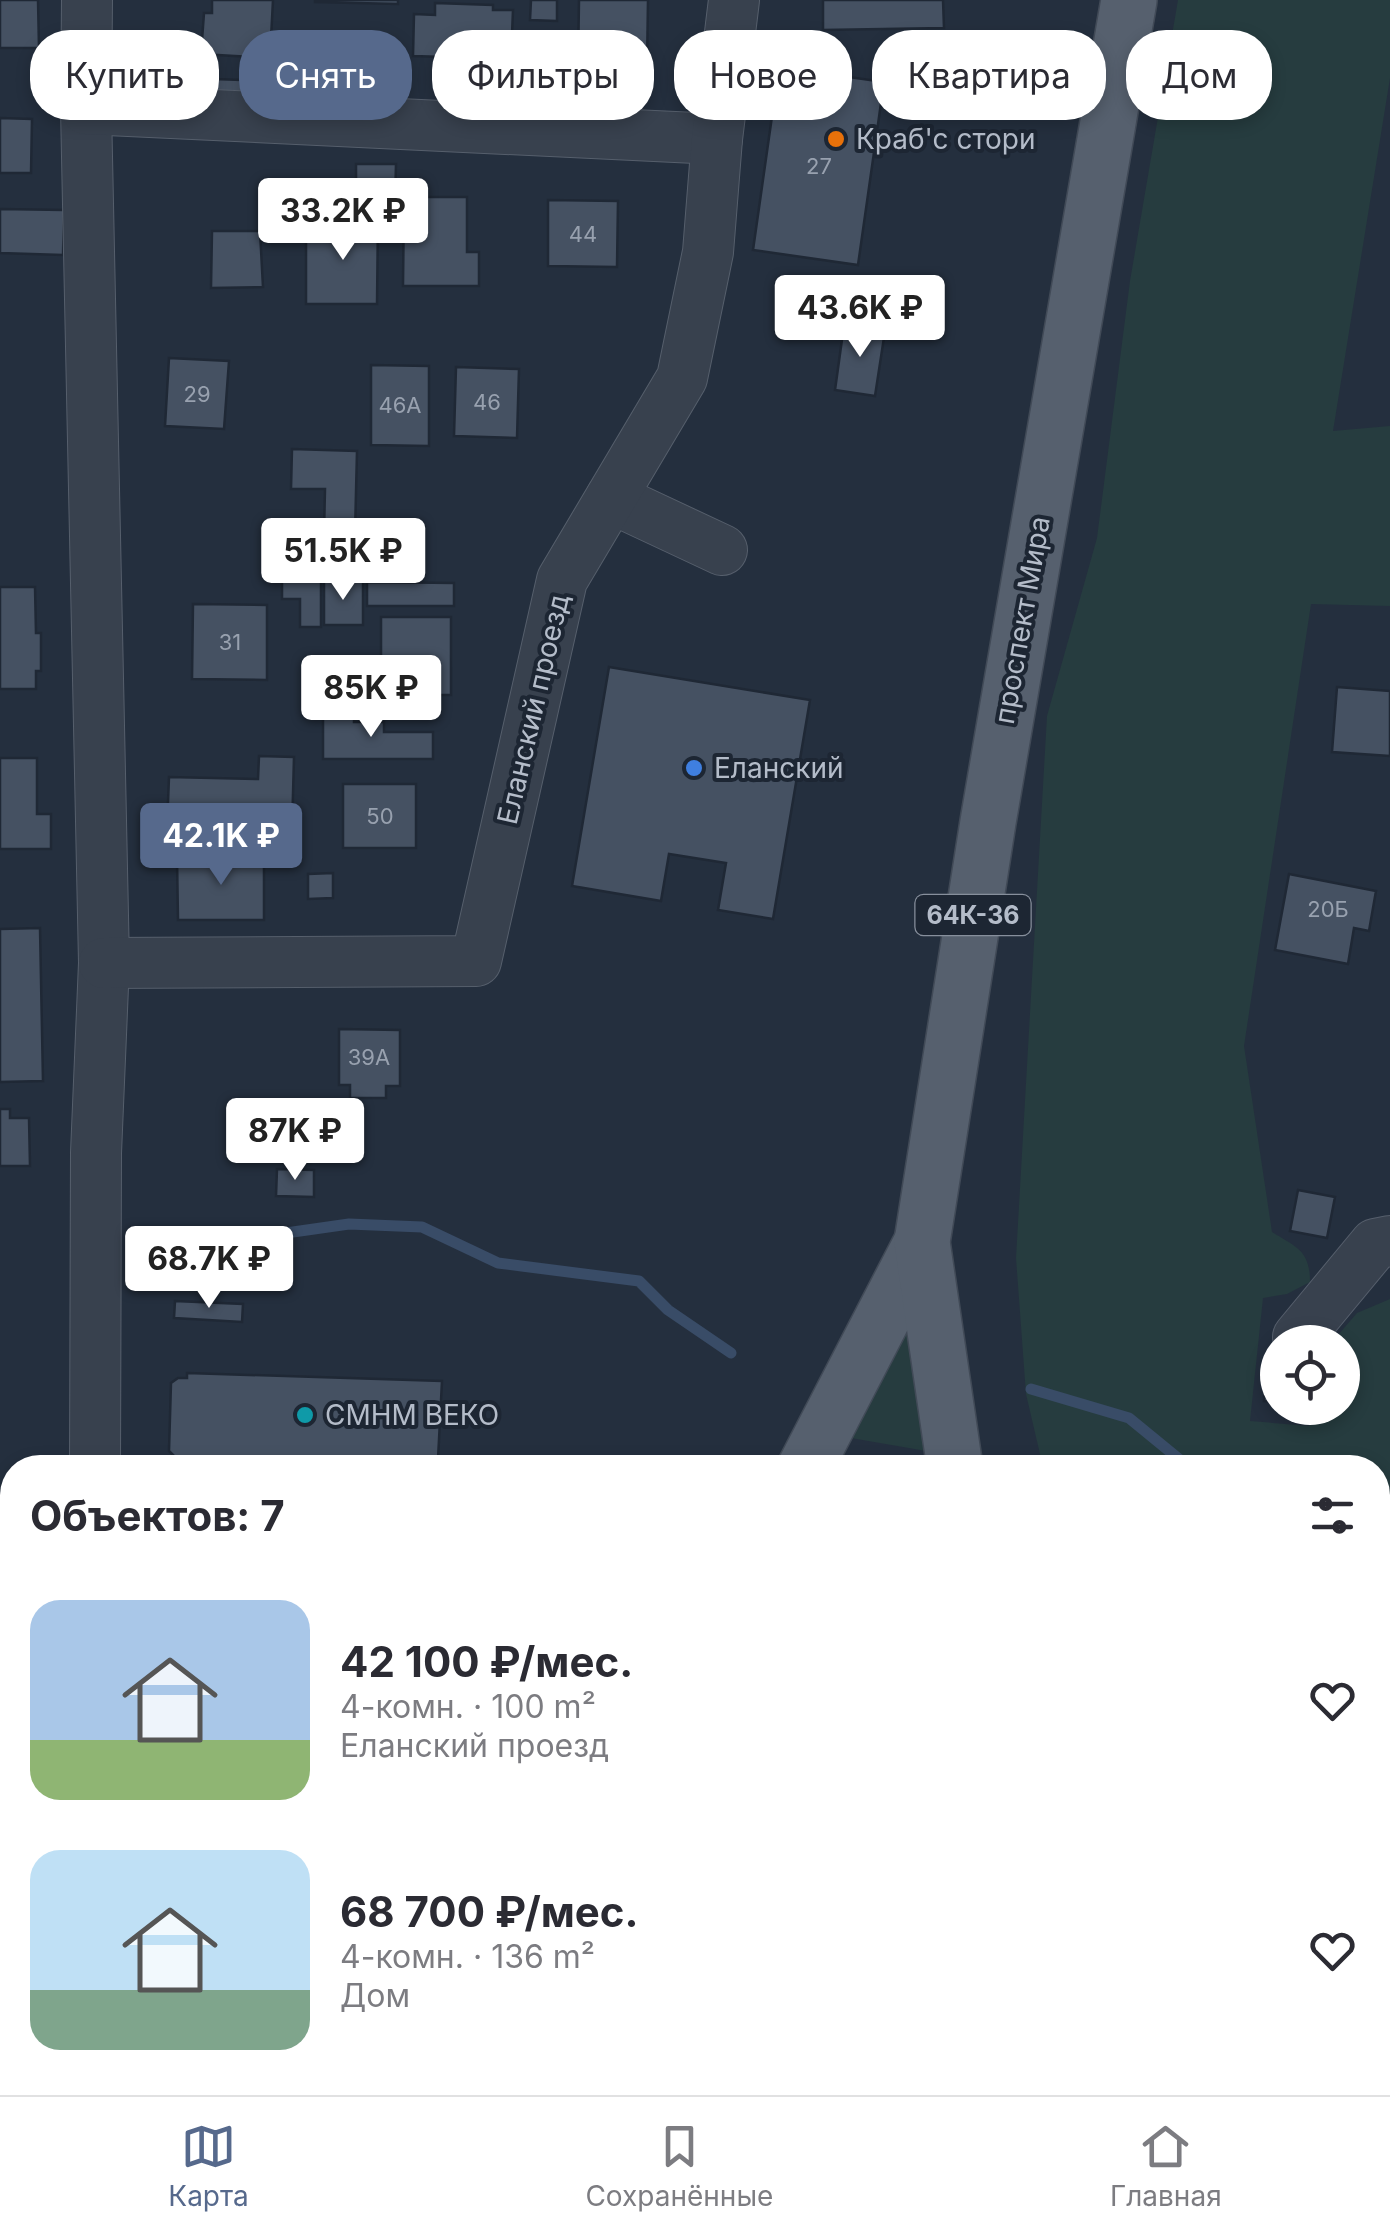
<!DOCTYPE html>
<html lang="ru">
<meta charset="utf-8">
<style>
:root{--surface:#fff;--page:#f2f2f3;--text:#2b2b33;--muted:#7c7c81;--line:#e1e1e2;--accent:#56698c}
body{margin:0;font-family:Inter,sans-serif;background:var(--page);color:var(--text);height:100vh;display:flex;flex-direction:column;font-size:38px;white-space:nowrap}
*{box-sizing:border-box;margin:0}
p{font-size:32px;color:var(--muted)}
.icon{flex:none;width:55px;height:55px;fill:none;stroke:currentColor;stroke-width:2;stroke-linecap:round;stroke-linejoin:round}
.map{position:relative;flex:1;overflow:hidden}
.sheet{position:absolute;left:0px;top:1455px;width:1390px;height:640px;display:flex;flex-direction:column;background:var(--surface);border-radius:40px 40px 0 0;box-shadow:0 5px 15px #0003}
.sheet>*{flex:none}
.top-card{position:absolute;left:30px;top:30px;width:1330px;height:90px;display:flex;gap:20px}
.buttons{position:absolute;left:1260px;top:1325px;display:grid;gap:20px}
.buttons a{display:grid;place-items:center;width:100px;height:100px;border-radius:50%;background:var(--surface);box-shadow:0 5px 15px #0003;font-size:50px}
.price{position:absolute;translate:-50% -85px;padding:0 22px;border-radius:10px;background:#fff;color:#222;font-size:32px;line-height:65px;filter:drop-shadow(0 2px 5px #0008)}
.price::after{content:'';position:absolute;left:50%;top:60px;width:30px;height:22px;margin-left:-15px;background:inherit;clip-path:polygon(0 0,100% 0,50% 100%)}
.price.on{background:var(--accent);color:#fff}
ul{padding:0;list-style:none}
li{display:flex;align-items:center;gap:30px;height:250px;padding:0 30px}
li span{display:grid;place-items:center;flex:none;width:280px;height:200px;border-radius:30px;color:#555}
li>.icon{margin-inline-start:auto}
span .icon{width:120px;height:120px;fill:#fffc;stroke-width:1}
li b{font-size:42px}
h2{display:flex;justify-content:space-between;align-items:center;height:120px;padding:0 30px;font-size:42px}
.chip{padding:0 35px;border-radius:40px;background:var(--surface);box-shadow:0 5px 15px #0003;font-size:35px;line-height:90px}
.chip.on{background:var(--accent);color:#fff}
.menu{display:flex;justify-content:space-around;align-items:center;height:140px;border-top:2px solid var(--line);background:var(--surface);font-size:28px;color:var(--muted)}
.menu a{display:grid;justify-items:center;gap:5px}
.menu .on{color:var(--accent)}
.map>svg:first-child{display:block}
</style>
<div class="map">
<svg width="1390" height="2095" viewBox="0 0 1390 2095">
<rect width="100%" height="100%" fill="#242f3e"/>
<g fill="#263c3f">
<path d="M1178,0h212v78l-57,353 57,-5v180l-79,-2 -67,442 28,186c24,15 38,18 38,50l-23,12 -24,4 -13,123 59,5 5,-18h28v-66h-10l25,-29 33,-14v345l-12,-5v-171l-335,-1 -17,-73 -10,-136 31,-542 50,-178 33,-257z"/>
<polygon points="907,1329 932,1452 851,1438"/>
<polygon points="847,2083 847,2082 968,2083 966,2095 844,2095"/>
</g>
<g fill="none" stroke-linecap="round" stroke-linejoin="round">
<g stroke="#394c67" stroke-width="11">
<polyline points="156,1258 222,1255 265,1236 349,1224 422,1227 498,1263 639,1281 668,1310 731,1353"/>
<polyline points="1031,1389 1129,1418 1190,1468"/>
<polyline points="1378,1571 1390,1577"/>
</g>
</g>
<g fill="#455162" stroke="#1f2835" stroke-width="2.5">
<polygon points="0,0 38,0 39,48 0,48"/>
<polygon points="212,0 273,0 270,58 201,54 204,13 212,13"/>
<polygon points="315,0 398,0 398,4 315,2"/>
<polygon points="531,0 557,0 557,21 530,20"/>
<polygon points="579,0 648,0 647,66 578,66"/>
<polygon points="823,0 943,0 944,28 823,30"/>
<polygon points="435,3 493,5 493,10 513,10 511,59 413,56 414,14 435,15"/>
<polygon points="779,67 884,82 858,265 753,250"/>
<polygon points="214,79 273,81 272,108 213,106"/>
<polygon points="497,82 522,82 521,115 496,114"/>
<polygon points="0,118 32,119 31,173 0,173"/>
<polygon points="356,164 396,164 395,203 356,203"/>
<polygon points="404,197 467,197 467,252 479,252 479,286 403,286"/>
<polygon points="548,200 618,201 617,267 548,266"/>
<polygon points="0,209 64,210 63,255 0,253"/>
<polygon points="344,218 378,218 377,304 306,304 306,226 344,227"/>
<polygon points="212,231 260,231 263,287 211,288"/>
<polygon points="844,325 885,331 875,396 835,390"/>
<polygon points="169,358 229,361 224,429 165,426"/>
<polygon points="371,365 429,366 429,446 371,445"/>
<polygon points="456,367 519,369 517,438 454,436"/>
<polygon points="292,449 357,451 355,534 324,533 325,489 291,489"/>
<polygon points="282,579 321,579 321,627 300,627 300,599 282,599"/>
<rect x="324" y="581" width="39" height="44"/>
<polygon points="367,582 454,583 454,606 367,606"/>
<polygon points="0,587 35,587 36,633 41,633 41,671 36,671 36,689 0,689"/>
<polygon points="193,604 267,605 267,680 192,679"/>
<polygon points="381,617 451,617 451,695 438,695 438,702 427,713 408,713 398,702 398,695 381,695"/>
<polygon points="609,667 810,700 773,919 718,910 726,863 669,854 661,901 572,886"/>
<polygon points="1337,687 1390,691 1390,756 1332,752"/>
<polygon points="323,710 354,710 354,722 384,722 384,732 433,732 433,759 323,759"/>
<polygon points="259,756 294,757 292,831 167,828 169,777 258,779"/>
<polygon points="0,758 37,758 37,814 51,814 51,849 0,849"/>
<rect x="343" y="784" width="73" height="64"/>
<polygon points="264,856 264,920 178,920 177,857"/>
<polygon points="333,873 333,898 308,899 308,874"/>
<polygon points="1289,874 1376,891 1369,931 1354,928 1348,964 1275,950"/>
<polygon points="40,928 43,1081 0,1082 0,929"/>
<polygon points="339,1029 400,1030 400,1086 386,1086 386,1098 350,1098 350,1085 339,1085"/>
<polygon points="0,1109 10,1109 10,1118 29,1118 30,1166 0,1166"/>
<polygon points="277,1117 300,1117 299,1161 277,1160"/>
<polygon points="277,1169 314,1170 314,1197 276,1196"/>
<polygon points="1298,1190 1335,1197 1327,1238 1290,1231"/>
<polygon points="175,1301 243,1304 242,1322 174,1318"/>
<polygon points="1266,1359 1278,1359 1278,1402 1264,1401"/>
<polygon points="187,1373 442,1381 438,1459 432,1468 241,1468 184,1464 184,1457 175,1457 169,1451 171,1383 178,1378 187,1378"/>
</g>
<g fill="none" stroke-linecap="round" stroke-linejoin="round">
<g stroke="#565f6c" stroke-width="52">
<g id="minor">
<polyline points="87,0 86,109 104,963 96,1153 95,1468"/>
<polyline points="86,109 717,139"/>
<polyline points="611,498 722,550"/>
<polyline points="104,963 476,961 562,580 682,378 708,252 717,139 734,0"/>
<polyline points="1298,1337 1375,1244 1390,1241"/>
<polyline points="1378,1726 1390,1730"/>
<polyline points="1041,2095 1044,2082"/>
</g>
</g>
<g stroke="#414a57" stroke-width="58">
<g id="major">
<polyline points="805,1468 922,1242"/>
<polyline points="955,1468 922,1242 988,822 1129,0"/>
<polyline points="0,1736 12,1731"/>
<polyline points="763,2095 765,2082"/>
</g>
</g>
<use href="#minor" stroke="#38414e" stroke-width="50"/>
<use href="#major" stroke="#56606e" stroke-width="55"/>
</g>
<circle fill="#e8710a" stroke="#1d2633" stroke-width="4" cx="836" cy="139" r="10"/>
<circle fill="#3f7fe0" stroke="#1d2633" stroke-width="4" cx="694" cy="768" r="10"/>
<circle fill="#0f9aa8" stroke="#1d2633" stroke-width="4" cx="305" cy="1415" r="10"/>
<g text-anchor="middle" dominant-baseline="central" stroke-width="8" stroke-linejoin="round" paint-order="stroke">
<g font-size="22" fill="#98a1af">
<text x="819" y="166">27</text>
<text x="583" y="234">44</text>
<text x="197" y="394">29</text>
<text x="487" y="402">46</text>
<text x="400" y="405">46А</text>
<text x="230" y="642">31</text>
<text x="380" y="816">50</text>
<text x="1328" y="909">20Б</text>
<text x="369" y="1057">39А</text>
</g>
<rect fill="#1d2633" stroke="#878f9c" stroke-width="2.5" x="915.5" y="895" width="115" height="40" rx="8"/>
<g font-size="25" font-weight="bold" fill="#b4bcc9">
<text x="973" y="915">64К-36</text>
</g>
<g font-size="28" fill="#b4bcc9" stroke="#1d2633" text-anchor="start">
<text x="856" y="139">Краб'с стори</text>
<text x="714" y="768">Еланский</text>
<text x="325" y="1415">СМНМ ВЕКО</text>
</g>
<g font-size="28" fill="#b4bcc9" stroke="#1d2633">
<text transform="translate(1022 620) rotate(-80)">проспект Мира</text>
<text transform="translate(533 709) rotate(-77)">Еланский проезд</text>
</g>
</g>
</svg>
<div class="buttons">
<a><svg class="icon" aria-label="locate" viewBox="0 0 24 24"><circle cx="12" cy="12" r="6"/><path d="M12 2v4M12 18v4M2 12h4M18 12h4"/></svg></a>
</div>
<b class="price" style="left:343px;top:263px">33.2K ₽</b>
<b class="price" style="left:860px;top:360px">43.6K ₽</b>
<b class="price" style="left:343px;top:603px">51.5K ₽</b>
<b class="price" style="left:371px;top:740px">85K ₽</b>
<b class="price on" style="left:221px;top:888px">42.1K ₽</b>
<b class="price" style="left:295px;top:1183px">87K ₽</b>
<b class="price" style="left:209px;top:1311px">68.7K ₽</b>
<div class="top-card">
<a class="chip">Купить</a>
<a class="chip on">Снять</a>
<a class="chip">Фильтры</a>
<a class="chip">Новое</a>
<a class="chip">Квартира</a>
<a class="chip">Дом</a>
</div>
<section class="sheet">
<h2>Объектов: 7<svg class="icon" aria-label="filters" viewBox="0 0 24 24"><path d="M4 7h16M4 17h16"/><circle cx="9" cy="7" r="2"/><circle cx="15" cy="17" r="2"/></svg></h2>
<ul>
<li><span style="background:linear-gradient(#a9c7e8 70%,#8fb573 0)"><svg class="icon" aria-label="home" viewBox="0 0 24 24"><path d="M3 11l9-7 9 7M6 9v11h12V9"/></svg></span><div><b>42 100 ₽/мес.</b><p>4-комн. · 100 m²</p><p>Еланский проезд</p></div><svg class="icon" aria-label="heart" viewBox="0 0 24 24"><path d="M12 20l-8-8c-3-5 5-10 8-4 3-6 11-1 8 4z"/></svg></li>
<li><span style="background:linear-gradient(#bfe0f5 70%,#7fa58c 0)"><svg class="icon" aria-label="home" viewBox="0 0 24 24"><path d="M3 11l9-7 9 7M6 9v11h12V9"/></svg></span><div><b>68 700 ₽/мес.</b><p>4-комн. · 136 m²</p><p>Дом</p></div><svg class="icon" aria-label="heart" viewBox="0 0 24 24"><path d="M12 20l-8-8c-3-5 5-10 8-4 3-6 11-1 8 4z"/></svg></li>
</ul>
</section>
</div>
<nav class="menu">
<a class="on"><svg class="icon" aria-label="map" viewBox="0 0 24 24"><path d="M3 6l6-2 6 2 6-2v14l-6 2-6-2-6 2zM9 4v14M15 6v14"/></svg>Карта</a>
<a><svg class="icon" aria-label="saved" viewBox="0 0 24 24"><path d="M7 4h10v16l-5-4-5 4z"/></svg>Сохранённые</a>
<a><svg class="icon" aria-label="home" viewBox="0 0 24 24"><path d="M3 11l9-7 9 7M6 9v11h12V9"/></svg>Главная</a>
</nav>
